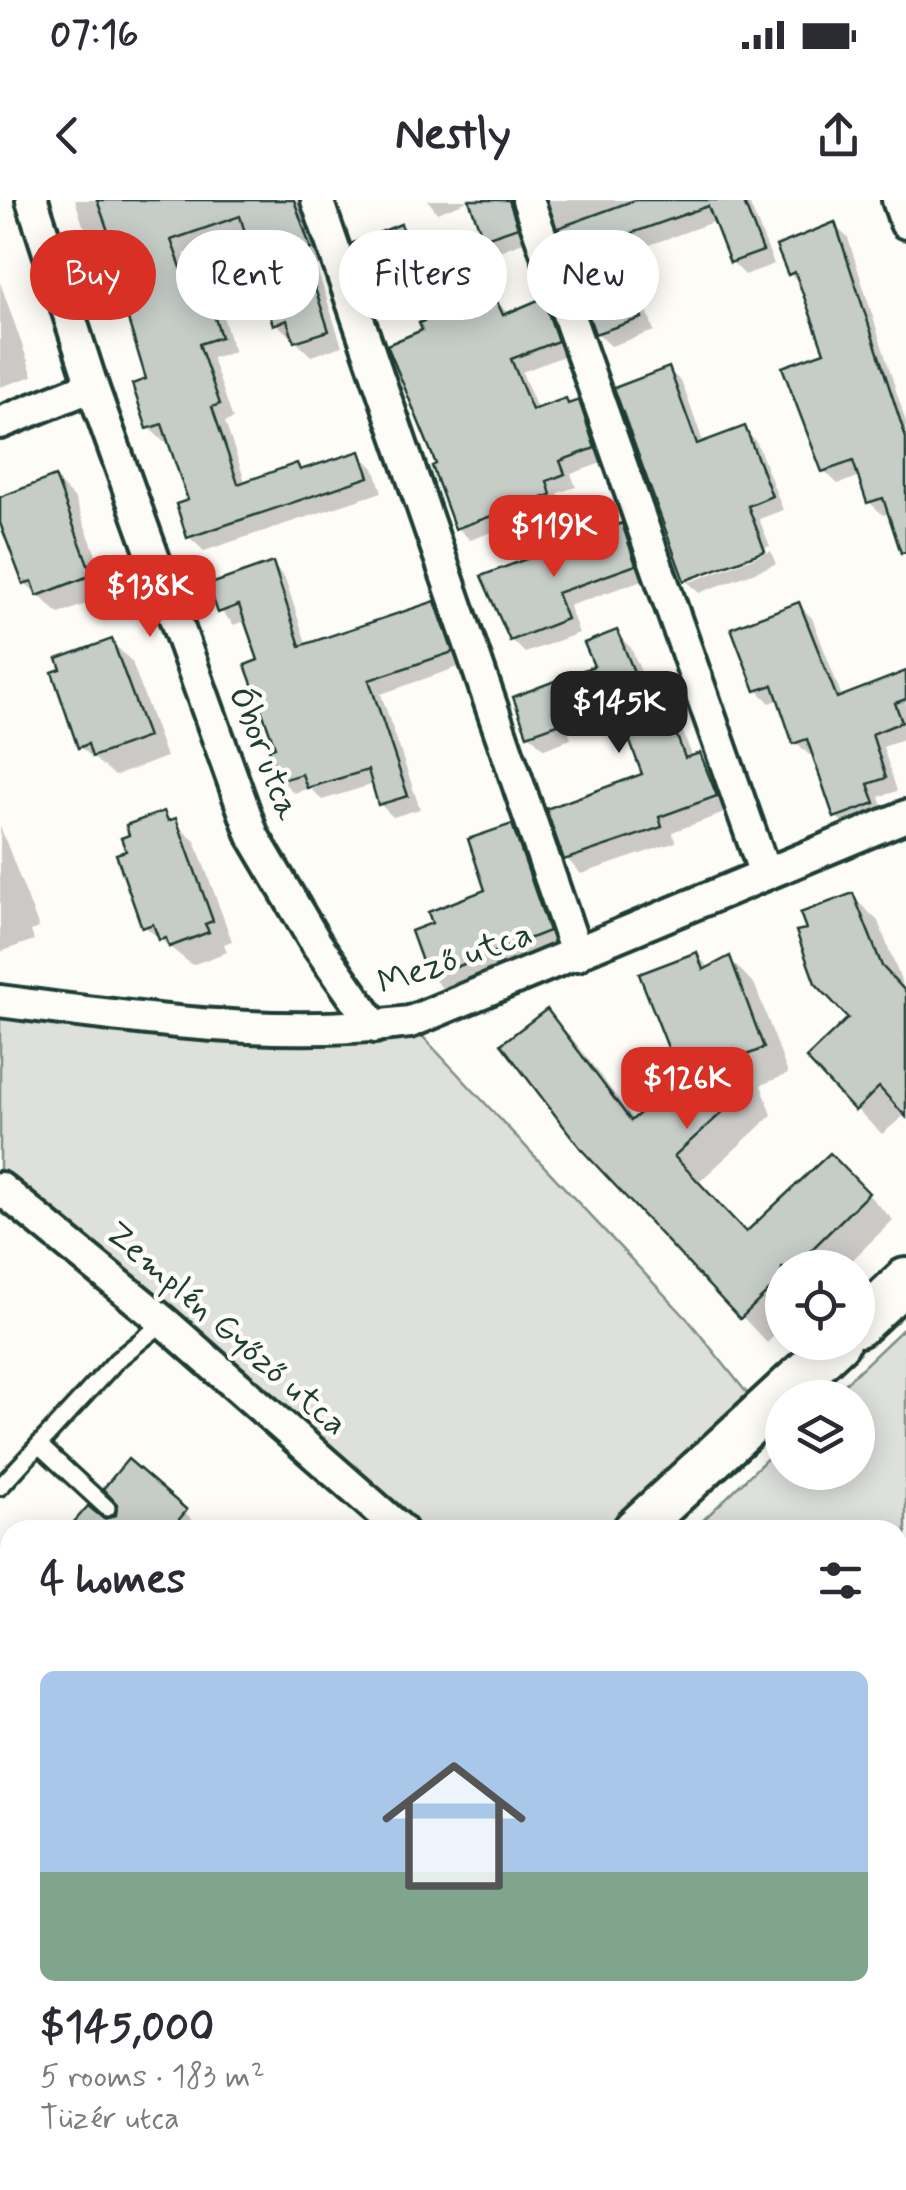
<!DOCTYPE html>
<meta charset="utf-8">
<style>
:root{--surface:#fff;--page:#f2f2f3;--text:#2b2b33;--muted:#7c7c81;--line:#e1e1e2;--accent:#d93025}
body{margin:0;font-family:Mynerve,sans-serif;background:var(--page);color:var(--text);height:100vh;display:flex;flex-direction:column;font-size:38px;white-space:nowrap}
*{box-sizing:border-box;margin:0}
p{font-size:32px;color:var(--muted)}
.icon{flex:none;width:55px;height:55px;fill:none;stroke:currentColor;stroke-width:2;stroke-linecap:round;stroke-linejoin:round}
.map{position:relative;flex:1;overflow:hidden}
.side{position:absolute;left:0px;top:1320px;width:908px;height:670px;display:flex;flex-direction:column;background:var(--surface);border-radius:30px 30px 0 0;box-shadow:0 5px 25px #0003}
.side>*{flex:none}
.banner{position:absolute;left:30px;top:30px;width:848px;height:90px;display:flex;gap:20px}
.controls{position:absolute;left:765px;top:1050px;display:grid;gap:20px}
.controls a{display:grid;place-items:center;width:110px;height:110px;border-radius:50%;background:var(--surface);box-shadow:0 5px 25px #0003;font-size:50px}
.price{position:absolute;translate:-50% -85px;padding:0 22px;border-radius:20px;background:var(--accent);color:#fff;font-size:32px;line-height:65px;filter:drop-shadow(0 2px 5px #0008)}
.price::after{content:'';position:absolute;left:50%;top:60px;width:30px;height:22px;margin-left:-15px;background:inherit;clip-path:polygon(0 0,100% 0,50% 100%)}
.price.active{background:#222;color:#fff}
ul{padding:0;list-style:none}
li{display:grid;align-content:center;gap:20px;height:530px;padding:0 40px}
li+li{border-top:2px solid var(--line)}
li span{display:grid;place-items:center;height:310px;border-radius:15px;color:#555}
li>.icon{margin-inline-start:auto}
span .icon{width:180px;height:180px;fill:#fffc;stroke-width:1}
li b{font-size:42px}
h2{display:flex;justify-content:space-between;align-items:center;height:120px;padding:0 40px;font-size:42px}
.chip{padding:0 35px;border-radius:45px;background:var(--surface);box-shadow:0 5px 25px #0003;font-size:35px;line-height:90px}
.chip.active{background:var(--accent);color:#fff}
.status{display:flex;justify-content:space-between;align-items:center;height:70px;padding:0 50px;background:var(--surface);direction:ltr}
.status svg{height:28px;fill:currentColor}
header{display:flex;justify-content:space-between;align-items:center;height:130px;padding:0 40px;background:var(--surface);font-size:45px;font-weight:700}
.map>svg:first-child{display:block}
</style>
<div class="status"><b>07:16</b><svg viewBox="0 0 49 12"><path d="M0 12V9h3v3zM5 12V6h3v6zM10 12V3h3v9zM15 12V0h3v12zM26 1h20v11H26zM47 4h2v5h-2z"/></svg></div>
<header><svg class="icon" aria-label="back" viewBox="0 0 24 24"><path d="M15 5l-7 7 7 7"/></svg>Nestly<svg class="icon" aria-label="share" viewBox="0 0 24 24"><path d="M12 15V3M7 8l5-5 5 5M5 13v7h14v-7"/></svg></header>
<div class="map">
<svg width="906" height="1990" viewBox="0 0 906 1990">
<rect width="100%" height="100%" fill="#fdfcf7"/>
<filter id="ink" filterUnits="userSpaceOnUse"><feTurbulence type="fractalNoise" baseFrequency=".01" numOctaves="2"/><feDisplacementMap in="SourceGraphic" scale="20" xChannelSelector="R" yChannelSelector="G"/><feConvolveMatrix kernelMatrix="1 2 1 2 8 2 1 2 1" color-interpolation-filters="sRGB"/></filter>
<g filter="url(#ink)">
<g fill="#dde0db" stroke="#7e8e88" stroke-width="2.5">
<polygon points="0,802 410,823 690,1122 750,1197 634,1330 402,1330 0,987"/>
<polygon points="906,1126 906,1565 898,1572 898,1330 693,1330 782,1244 782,1272 858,1272 858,1198 831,1197"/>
<polygon points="327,1980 378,1980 367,1990 336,1990"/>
</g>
<g fill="#0003">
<polygon points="75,0 302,0 324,64 316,66 342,146 311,156 276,123 248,32 184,54 201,101 207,99 222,113 234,152 212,158 233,219 225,222 246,284 297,266 303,272 360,254 374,268 382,292 204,351 189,337 191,302 170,240 164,242 149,228 149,180 140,114 113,34 98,39 83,25"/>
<polygon points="428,0 465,0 466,2 437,13"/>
<polygon points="471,0 528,0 529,40 499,51 485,38"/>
<polygon points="548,0 748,0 774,64 745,75 732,62 716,21 641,48 646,61 632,66 654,131 611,146 597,133"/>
<polygon points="834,25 848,38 906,222 906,348 890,313 883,315 869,302 861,276 838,284 824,271 827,154 802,86 790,73"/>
<polygon points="400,27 414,40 426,72 382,90 369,76"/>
<polygon points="0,82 33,176 0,187"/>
<polygon points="458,96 471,109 495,99 509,115 542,101 555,114 569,154 522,172 538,211 565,201 570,206 578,203 591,216 607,261 571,274 576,287 558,293 562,307 470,340 457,327 439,266 425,132"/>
<polygon points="669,170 682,183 704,244 744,229 757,243 783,310 759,319 770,346 690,376 690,382 771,351 776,364 699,393 686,380"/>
<polygon points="55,279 75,299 111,395 59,414 25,383 0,315"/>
<polygon points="621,326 635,339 648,378 569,406 579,433 525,453 512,440"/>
<polygon points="272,364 285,378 307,446 434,404 447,417 464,465 381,494 420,609 393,617 380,604 374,584 322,600 310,588 294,593 281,580 261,462 246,420 234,425 221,411"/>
<polygon points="798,404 812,418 843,499 906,477 906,538 883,547 897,591 879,597 886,617 849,630 836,616 814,553 809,555 796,542 781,499 770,503 757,490"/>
<polygon points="616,433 631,448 655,504 662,501 677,517 693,558 700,556 715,571 730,611 672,632 676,642 581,674 566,658 645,576 619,505 574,521 576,526 568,529 571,539 544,549 529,534 597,468"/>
<polygon points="112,442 132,462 166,557 115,576 80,547"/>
<polygon points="164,614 195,641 232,741 224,744 227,752 192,765 144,726 129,652"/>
<polygon points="0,626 39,728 31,731 34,740 0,752"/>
<polygon points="511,627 525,641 561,745 444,790 431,776 435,725 489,691"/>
<polygon points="852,696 878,721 906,793 906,914 882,934 856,909 852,818 810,731"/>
<polygon points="697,755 710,769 730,759 755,785 788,874 761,885 772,915 698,983 747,1035 830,956 893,1020 844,1068 782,1068 782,1128 767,1143 583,947 547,813 572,838 635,921 683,879"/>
<polygon points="129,1263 185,1312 202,1330 70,1330 117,1318"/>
<polygon points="10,1391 10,1420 0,1410 0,1402"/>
<polygon points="898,1747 906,1757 906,1861 898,1852"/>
<polygon points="604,1980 625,1980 635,1990 594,1990"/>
</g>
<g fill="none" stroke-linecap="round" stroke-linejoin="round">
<polyline stroke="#75877f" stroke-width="10" points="0,1791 10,1781"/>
</g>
<g fill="#c6cdc7" stroke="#1f3d34" stroke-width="2.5">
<polygon points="97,0 294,0 311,49 303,52 329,131 294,142 287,120 273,125 240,16 171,40 193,100 208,96 221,137 199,144 220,204 212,207 238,284 297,263 300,270 360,251 369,277 187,338 176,304 188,300 162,224 147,229 132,184 146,179 127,116 137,113"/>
<polygon points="469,0 509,0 518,27 483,39"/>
<polygon points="635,0 743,0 763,51 730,63 708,6 629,34 634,48 620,53 642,118 595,134 558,28"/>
<polygon points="835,22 906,238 906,352 901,353 883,298 867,303 853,261 822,272 782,167 824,152 795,72 788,75 776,46"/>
<polygon points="401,24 414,58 367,78 353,43"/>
<polygon points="458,93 465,109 495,97 503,115 543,98 558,141 511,159 532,210 566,198 568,204 579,200 595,248 560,261 565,274 547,281 551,295 455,329 432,266 436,264 387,145 422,130 419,123 428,119 424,108"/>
<polygon points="669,167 697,244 745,226 772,296 748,306 765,351 684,381 614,188"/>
<polygon points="55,276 92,375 37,396 32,381 23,384 0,323 0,297"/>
<polygon points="622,323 636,365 557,393 567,419 510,441 481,376"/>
<polygon points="273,362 300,446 435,401 453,452 369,480 408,596 378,605 368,570 307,588 302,574 278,581 269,549 275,547 245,465 258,460 239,405 218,413 208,385"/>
<polygon points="799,402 837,498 906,471 906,499 895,503 902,522 872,534 886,578 868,584 875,603 834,618 807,539 793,544 773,485 755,491 731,428"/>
<polygon points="617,430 647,504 663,498 685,558 700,553 717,596 659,617 662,627 564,660 546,609 642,574 610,488 561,506 563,511 555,514 558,524 527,535 513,497 594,466 584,443"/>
<polygon points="112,439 148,537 92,557 88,544 78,548 52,472 61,469 57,459"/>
<polygon points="164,611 168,621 176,618 213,721 205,724 209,732 169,747 166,738 159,740 153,724 142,728 116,654 126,651 121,638 129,635 126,625"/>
<polygon points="512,624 549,731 428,778 411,731 432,723 428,712 485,690 468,639"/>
<polygon points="853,693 882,766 906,792 906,917 879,887 855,911 806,858 848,818 815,783 796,731 806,729 800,713"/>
<polygon points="697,752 703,770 730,756 764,848 737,859 748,889 674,956 746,1032 830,953 869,993 793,1068 782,1068 782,1078 740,1119 581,949 501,844 547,809 631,921 680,878 639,774"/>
<polygon points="128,1259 187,1310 170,1330 67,1330 88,1306 104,1319 116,1315 117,1304 103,1289"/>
</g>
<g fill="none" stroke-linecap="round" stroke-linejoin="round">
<g stroke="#1f3d34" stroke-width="22">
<g id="lane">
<polyline points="39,1245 107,1308"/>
<polyline points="0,1287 117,1160 164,1122"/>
<polyline points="0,1430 10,1438"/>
<polyline points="898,1657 906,1667"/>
</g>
</g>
<g stroke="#1f3d34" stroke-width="38">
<g id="street">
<polyline points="32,0 92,186 253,636 316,743 375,827"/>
<polyline points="317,0 577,755"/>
<polyline points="528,0 765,674"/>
<polyline points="898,0 906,23"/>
<polyline points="0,223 92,186"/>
<path d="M0,801c133,17 276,38 410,21l496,-206"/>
<polyline points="0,988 164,1122 401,1330"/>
<polyline points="898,1951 906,1960"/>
</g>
</g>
<g stroke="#1f3d34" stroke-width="50">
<g id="secondary">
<polyline points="858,1125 906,1080"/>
<polyline points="635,1330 838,1142"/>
<polyline points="38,1990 42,1980"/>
</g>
</g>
<use href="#lane" stroke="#fdfcf7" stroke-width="15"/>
<use href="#street" stroke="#fdfcf7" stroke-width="30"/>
<use href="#secondary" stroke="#fdfcf7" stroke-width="42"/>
</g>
</g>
<g text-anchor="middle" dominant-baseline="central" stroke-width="9" stroke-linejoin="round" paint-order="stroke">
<g font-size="35" fill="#1f3d34" stroke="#fdfcf7">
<text transform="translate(264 553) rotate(69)">Óbor utca</text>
<text transform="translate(455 759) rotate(-19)">Mező utca</text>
<text transform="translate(226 1129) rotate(41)">Zemplén Győző utca</text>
</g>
</g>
</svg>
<div class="controls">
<a><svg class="icon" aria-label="locate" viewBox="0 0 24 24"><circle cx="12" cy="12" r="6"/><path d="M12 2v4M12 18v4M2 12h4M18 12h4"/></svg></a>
<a><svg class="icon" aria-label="layers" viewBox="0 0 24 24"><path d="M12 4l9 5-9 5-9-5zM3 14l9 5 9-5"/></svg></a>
</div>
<b class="price" style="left:554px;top:380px">$119K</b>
<b class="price" style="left:150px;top:440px">$138K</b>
<b class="price active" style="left:619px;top:556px">$145K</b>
<b class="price" style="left:687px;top:932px">$126K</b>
<div class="banner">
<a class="chip active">Buy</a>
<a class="chip">Rent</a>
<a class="chip">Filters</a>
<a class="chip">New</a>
</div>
<section class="side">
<h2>4 homes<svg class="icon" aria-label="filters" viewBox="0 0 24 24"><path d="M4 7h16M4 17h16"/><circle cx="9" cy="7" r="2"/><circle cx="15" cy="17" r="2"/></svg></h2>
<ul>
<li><span style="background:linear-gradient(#a9c7e8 65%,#7fa58c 0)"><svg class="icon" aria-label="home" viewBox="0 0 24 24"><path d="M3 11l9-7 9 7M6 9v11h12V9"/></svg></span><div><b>$145,000</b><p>5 rooms · 183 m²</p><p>Tüzér utca</p></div></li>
</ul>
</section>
</div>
